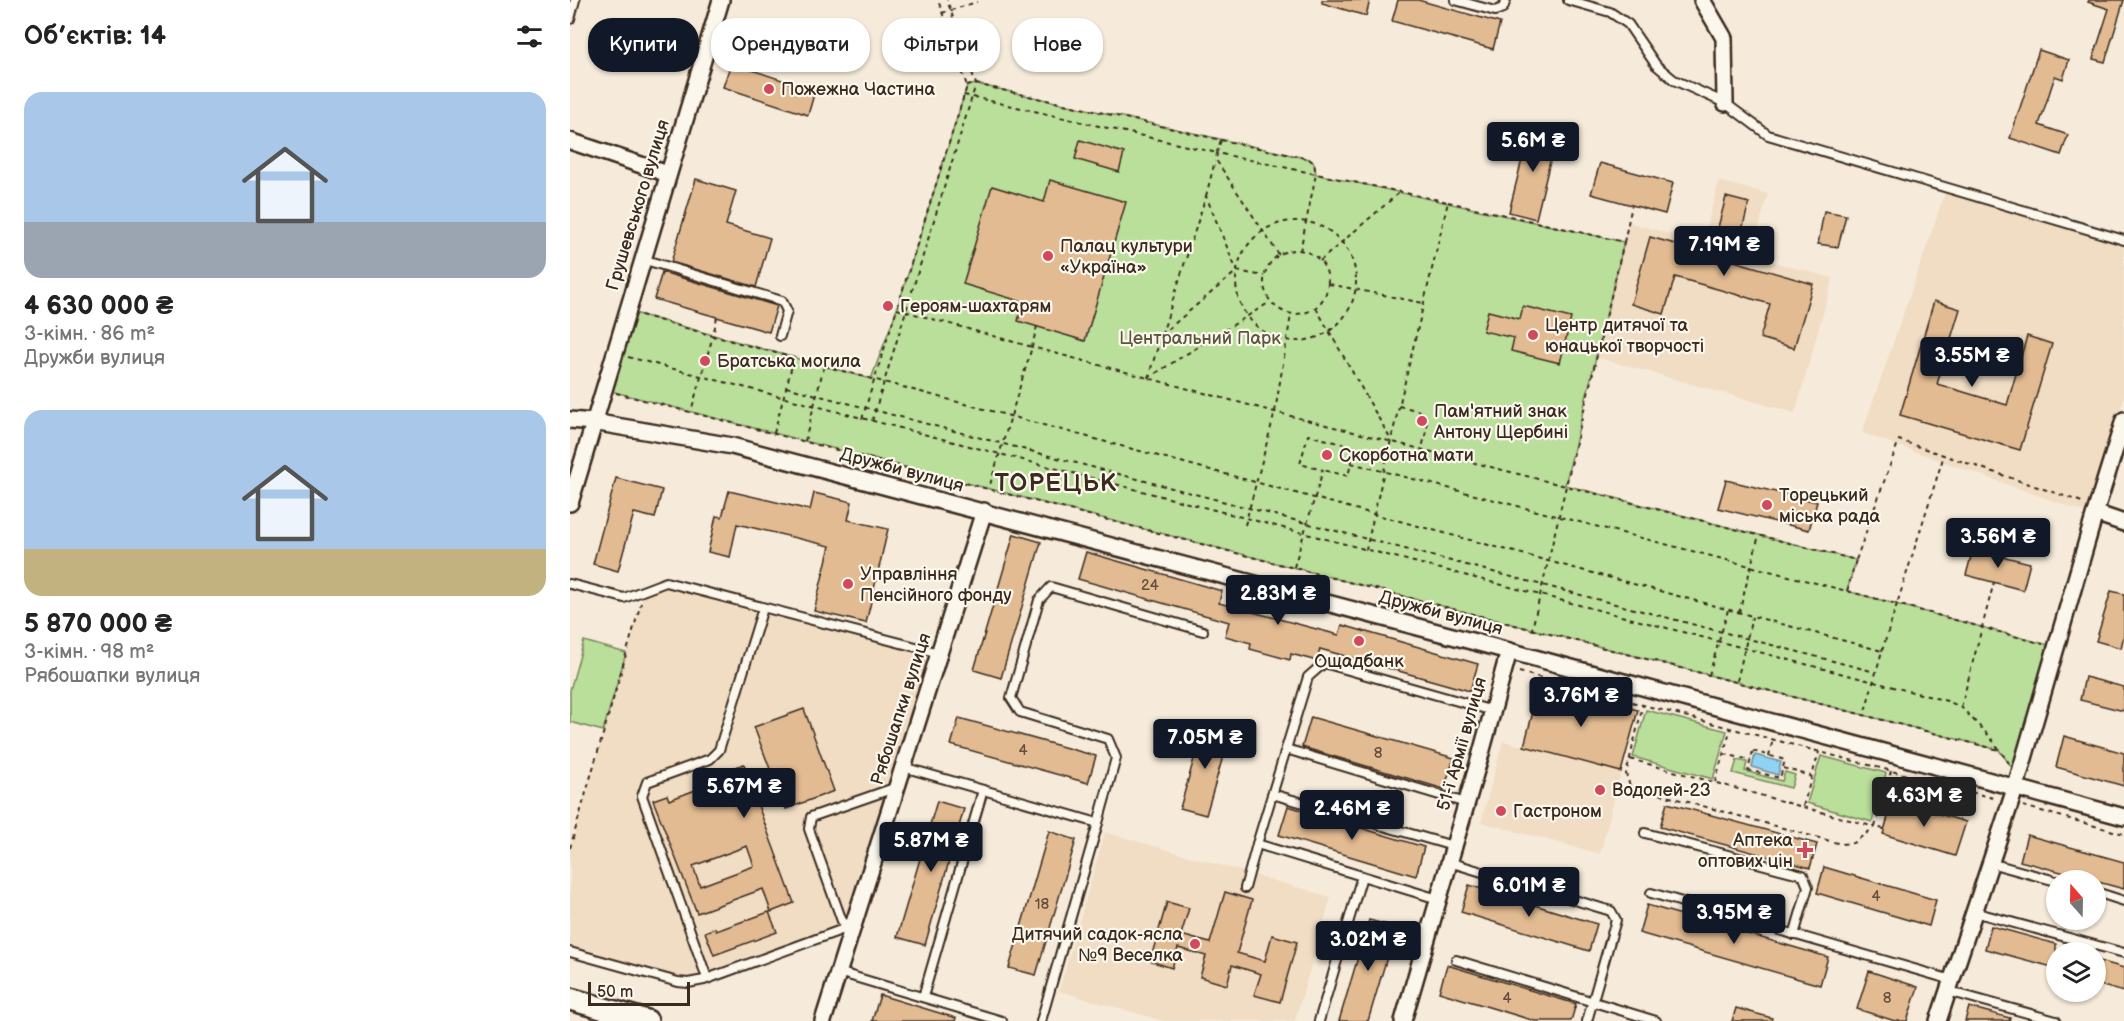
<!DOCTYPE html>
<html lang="uk">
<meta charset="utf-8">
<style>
:root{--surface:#fff;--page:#f2f2f2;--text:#222;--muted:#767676;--accent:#111827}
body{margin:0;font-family:"Balsamiq Sans",sans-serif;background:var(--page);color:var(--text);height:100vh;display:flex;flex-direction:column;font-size:22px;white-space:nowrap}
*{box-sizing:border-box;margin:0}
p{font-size:20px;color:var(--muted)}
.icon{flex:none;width:33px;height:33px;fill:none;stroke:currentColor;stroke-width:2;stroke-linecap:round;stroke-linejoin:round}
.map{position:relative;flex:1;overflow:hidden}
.details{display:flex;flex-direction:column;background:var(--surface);width:570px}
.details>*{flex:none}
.hud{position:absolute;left:18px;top:18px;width:570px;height:54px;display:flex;gap:12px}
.needle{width:39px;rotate:340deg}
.buttons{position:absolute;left:1476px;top:870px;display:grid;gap:12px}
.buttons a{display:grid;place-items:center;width:60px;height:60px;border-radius:50%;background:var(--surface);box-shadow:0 2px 4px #0004;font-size:30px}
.scale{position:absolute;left:18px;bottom:15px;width:102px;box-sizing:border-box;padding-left:6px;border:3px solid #3b2a1e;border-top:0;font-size:16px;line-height:21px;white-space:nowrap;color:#3b2a1e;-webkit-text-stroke:4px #fbf7ec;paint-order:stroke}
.price{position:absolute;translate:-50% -51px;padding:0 14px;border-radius:6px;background:var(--accent);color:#fff;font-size:20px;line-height:39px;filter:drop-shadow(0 2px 3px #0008)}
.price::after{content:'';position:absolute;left:50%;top:36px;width:18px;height:14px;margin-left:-9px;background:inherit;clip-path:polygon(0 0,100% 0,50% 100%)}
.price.current{background:#222;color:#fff}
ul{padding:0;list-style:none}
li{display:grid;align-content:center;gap:12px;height:318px;padding:0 24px}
li span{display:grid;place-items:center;height:186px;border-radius:18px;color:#555}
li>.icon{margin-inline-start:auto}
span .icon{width:108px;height:108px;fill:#fffc;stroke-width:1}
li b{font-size:26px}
h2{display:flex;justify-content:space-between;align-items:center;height:72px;padding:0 24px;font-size:26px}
.tag{padding:0 21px;border-radius:24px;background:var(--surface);box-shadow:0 2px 4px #0004;font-size:21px;line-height:54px}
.tag.current{background:var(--accent);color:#fff}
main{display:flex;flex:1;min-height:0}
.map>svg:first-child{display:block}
</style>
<main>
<section class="details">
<h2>Об’єктів: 14<svg class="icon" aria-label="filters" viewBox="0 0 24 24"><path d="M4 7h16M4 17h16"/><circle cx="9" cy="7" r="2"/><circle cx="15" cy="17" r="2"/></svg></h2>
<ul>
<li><span style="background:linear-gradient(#a9c7e8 70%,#9aa5b1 0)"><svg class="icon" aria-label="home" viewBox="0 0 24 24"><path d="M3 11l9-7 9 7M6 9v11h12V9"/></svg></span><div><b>4 630 000 ₴</b><p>3-кімн. · 86 m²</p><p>Дружби вулиця</p></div></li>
<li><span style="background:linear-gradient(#a9c7e8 75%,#c2b280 0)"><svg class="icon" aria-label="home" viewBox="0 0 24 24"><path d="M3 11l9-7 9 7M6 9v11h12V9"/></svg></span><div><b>5 870 000 ₴</b><p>3-кімн. · 98 m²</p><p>Рябошапки вулиця</p></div></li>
</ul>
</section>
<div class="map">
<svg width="1554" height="1021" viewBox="0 0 1554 1021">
<rect width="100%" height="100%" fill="#f6ebda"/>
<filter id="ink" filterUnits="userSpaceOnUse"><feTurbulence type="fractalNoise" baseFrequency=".0167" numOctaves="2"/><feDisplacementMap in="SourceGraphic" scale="12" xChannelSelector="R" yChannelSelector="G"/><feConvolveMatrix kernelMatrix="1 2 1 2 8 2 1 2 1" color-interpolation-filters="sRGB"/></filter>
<g filter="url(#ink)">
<g fill="#f0ddc4">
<polygon points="1149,181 1198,194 1181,256 1263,278 1225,413 1025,357 1058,222 1132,243"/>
<polygon points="1375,193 1554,235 1554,397 1520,514 1292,433"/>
<polygon points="96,582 369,653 276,926 118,983 0,952 0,848 75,590"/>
<polygon points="933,741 1051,772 1030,854 911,822"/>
<polygon points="535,832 761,897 725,1021 593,1021 489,991"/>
</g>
<g fill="#b9df9b" stroke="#7a845c" stroke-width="1.5">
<polygon points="406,84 739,159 744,163 746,174 1054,242 995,485 1286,560 1277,591 1486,647 1449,777 1429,750 33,389 57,311 301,379 327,309 397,86"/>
<polygon points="14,641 56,653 33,731 0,722 0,690"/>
<polygon points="1076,710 1157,731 1143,779 1063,757"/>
<polygon points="1251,756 1316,773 1302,822 1237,803"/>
<polygon points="1167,760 1177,762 1175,771 1212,781 1215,772 1225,775 1221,788 1163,773"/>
</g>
<polygon fill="#90d2f2" stroke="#6e8f9d" stroke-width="1.5" points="1185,755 1211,762 1208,775 1182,767"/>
<g fill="#e2bb92" stroke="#3b2a1e" stroke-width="1.5" fill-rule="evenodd">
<polygon points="752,0 800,0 796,16 752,3"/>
<polygon points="828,0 848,0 930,23 923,49 822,21"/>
<polygon points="1519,0 1554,0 1535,62 1523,59 1539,9 1518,2"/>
<polygon points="1469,50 1499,60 1493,79 1485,76 1469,125 1498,135 1491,155 1440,138"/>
<polygon points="161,63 245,91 238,115 153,87"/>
<polygon points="960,127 987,133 966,219 939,212"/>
<polygon points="510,140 554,153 549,172 505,159"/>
<polygon points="1030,163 1103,183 1095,214 1021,194"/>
<polygon points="126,179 166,191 156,225 200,238 186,287 101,262"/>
<polygon points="480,180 556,202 515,341 448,321 453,302 393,284 422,186 474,202"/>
<polygon points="1156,197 1179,203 1164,261 1243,284 1224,348 1190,338 1200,304 1105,277 1094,314 1061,304 1080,237 1141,254"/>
<polygon points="1254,211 1276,215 1268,247 1248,244"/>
<polygon points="92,272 207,306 199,332 84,299"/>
<polygon points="1364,301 1390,309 1367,384 1437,405 1457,336 1482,344 1450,450 1330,415"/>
<polygon points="953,306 1001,318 990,363 941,351 944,338 913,331 918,311 950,319"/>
<polygon points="46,478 92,490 85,518 64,513 48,571 23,564"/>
<polygon points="1156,480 1247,502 1239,530 1148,508"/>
<polygon points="159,491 240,510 244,493 282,502 278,520 318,529 296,623 244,611 260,546 167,524 160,557 138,552 146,516 152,517"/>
<polygon points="444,534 471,542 431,678 404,670"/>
<polygon points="1403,549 1460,563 1453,590 1396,575"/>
<polygon points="516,552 652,591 649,603 769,635 772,625 908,664 900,691 750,649 747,661 721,654 720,660 680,649 681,643 655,636 659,622 508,579"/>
<polygon points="1541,591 1554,594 1554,635 1551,648 1526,641"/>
<polygon points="1515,677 1554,687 1554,711 1510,700"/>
<polygon points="970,685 1068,710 1051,772 954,746"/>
<path d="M234,709l30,82 -48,18 -6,-18 -24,9 38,103 -23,9 -8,-23 -66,24 -44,-113 14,-5 2,5 53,-20 -3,-7 25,-9 6,18 22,-8 -18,-47zM177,846l7,20 -54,20 -7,-20z"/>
<polygon points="741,717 884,758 874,789 732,747"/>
<polygon points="389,718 526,756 518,783 381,745"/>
<polygon points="634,724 660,732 636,815 610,808"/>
<polygon points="1494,736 1554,753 1554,786 1486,767"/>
<polygon points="1323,800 1396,822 1385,856 1313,834"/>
<polygon points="367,801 394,809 355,945 327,937"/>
<polygon points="1097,803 1247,844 1240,868 1090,827"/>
<polygon points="718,806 854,847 846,876 709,835"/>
<polygon points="479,831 506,840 466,975 439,968"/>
<polygon points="1457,835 1554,862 1554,889 1450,861"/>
<polygon points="1254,867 1366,900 1359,926 1247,893"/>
<polygon points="899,885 1027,924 1019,951 891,912"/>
<polygon points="655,892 682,900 667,953 695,961 702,935 727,942 710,1002 684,995 691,974 662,965 657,985 630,977 636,956 608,948 602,968 580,961 597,902 619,908 611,935 640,943"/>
<polygon points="1077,905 1258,957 1250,985 1069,933"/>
<polygon points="199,912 207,932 144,955 135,932 145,928 146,931"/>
<polygon points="799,920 826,927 798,1021 769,1021"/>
<polygon points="1421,926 1486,944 1486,968 1415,949"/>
<polygon points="1526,960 1554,968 1554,992 1526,984"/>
<polygon points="877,965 1006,1004 1001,1021 965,1021 869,992"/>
<polygon points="1299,971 1348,987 1337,1021 1325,1021 1287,1009"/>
<polygon points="310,995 386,1018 385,1021 302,1021"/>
<polygon points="1399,1007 1440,1018 1439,1021 1395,1021"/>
<polygon points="1166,1008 1202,1018 1201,1021 1162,1021"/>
</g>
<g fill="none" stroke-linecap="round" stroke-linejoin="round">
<g stroke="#3b2a1e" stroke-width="12">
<g id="lane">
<polyline points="885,0 925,11 933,8 936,0"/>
<polyline points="998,0 1040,12 1058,24 1086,65 1104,80 1155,103 1198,135 1554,240"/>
<polyline points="0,19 5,0"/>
<polyline points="72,259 212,301 217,311 210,336"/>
<polyline points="0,584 54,598 96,582 369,653"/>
<polyline points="716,749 896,803"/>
<polyline points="333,767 528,823 471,1021"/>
<polyline points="702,794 883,846"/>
<polyline points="528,823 546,758 538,739 450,712 441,698 469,600 481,587 633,631"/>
<polyline points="1075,833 1233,875 1238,887 1224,935"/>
<polyline points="687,844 738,677 754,663 923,711"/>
<polyline points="879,862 1041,911 1046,920 1017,1021"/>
<polyline points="1420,863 1486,881"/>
<polyline points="792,876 868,899"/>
<polyline points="675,888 687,844 792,876 749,1021"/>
<polyline points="1526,892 1554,901"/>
<polyline points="1081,893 1382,980"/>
<polyline points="1404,912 1554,953"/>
<polyline points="281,928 272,921 239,829 241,817 327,787"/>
<polyline points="0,952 108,982 118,983 134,980 271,930 276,926"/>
<polyline points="886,960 1086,1021"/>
<polyline points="268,972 432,1021"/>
<polyline points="137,978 72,796 77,782 140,759 149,750 193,608"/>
<polyline points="1378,991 1486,1021"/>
<polyline points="353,997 413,790"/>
</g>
</g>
<g stroke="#3b2a1e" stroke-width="20">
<g id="street">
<polyline points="1132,0 1154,38 1155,103"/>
<polyline points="0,141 98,174"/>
<polyline points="0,420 23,422 162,446 939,651 1554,817"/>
<polyline points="0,503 151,0"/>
<polyline points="1525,513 1554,523"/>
<polyline points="253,1021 414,511"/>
<polyline points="833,1021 910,757 939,651"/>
<polyline points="1368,1021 1446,786 1525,513 1554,420"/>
</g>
</g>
<g stroke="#3b2a1e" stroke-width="26">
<polyline id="secondary" points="0,999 77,1021"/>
</g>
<g stroke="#3b2a1e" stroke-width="2" stroke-dasharray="4.5 4.5" stroke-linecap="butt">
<polyline points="372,13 407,2"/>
<polyline points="397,86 406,84 651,140 647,152"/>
<polyline points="394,95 647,153"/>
<polyline points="651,140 739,159 744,163 746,174"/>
<polyline points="636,196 645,161"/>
<polyline points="878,202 1054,242 962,629"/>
<circle cx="726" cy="281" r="60"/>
<polyline points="1054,242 1062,205"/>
<circle cx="726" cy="282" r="32"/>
<polyline points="730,251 746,174"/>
<polyline points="709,255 646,160 647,153 878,202 821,440"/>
<polyline points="750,261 830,192"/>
<polyline points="759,284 853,303"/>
<polyline points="746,308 821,440 796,550"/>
<polyline points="327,309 462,347 419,488"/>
<polyline points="71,315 143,336 121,411"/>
<polyline points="147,317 143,336 1312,651 1294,715"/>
<polyline points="467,326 462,347 705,412 1286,560 1329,440 1512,502"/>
<polyline points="591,335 667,271 694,276"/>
<polyline points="58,357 1377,701 1391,707 1420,737 1439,763"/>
<polyline points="578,378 636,196 666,269"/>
<polyline points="578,378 700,302"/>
<polyline points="216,387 1305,672"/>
<polyline points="46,393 1429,750"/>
<polyline points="829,406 847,410 856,416 857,428 852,448"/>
<polyline points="292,419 397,86 368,0"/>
<polyline points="302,421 406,84 377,0"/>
<polyline points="204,433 224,358"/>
<polyline points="235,441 254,366"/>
<polyline points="781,463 1327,604 1374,455"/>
<polyline points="675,525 705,412 721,315"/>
<polyline points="724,567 753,470 730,464 738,435 785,447 778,476 753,470"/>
<polyline points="1277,591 1286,560"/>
<polyline points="1169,613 1189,535"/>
<polyline points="1312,651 1327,604 1473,644"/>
<polyline points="949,672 1427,799"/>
<polyline points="1139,675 1158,610"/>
<polyline points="1167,681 1182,617"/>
<polyline points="1391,707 1424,582"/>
<polygon points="1183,751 1215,760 1210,778 1178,770"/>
<polyline points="1154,754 1181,760"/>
<polyline points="1199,756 1203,739"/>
<polyline points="1060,759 1305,827 1283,843 1271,844 1060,786 1056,774 1073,705"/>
<polyline points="1213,768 1241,776"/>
<polyline points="1145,782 1161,728"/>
<polyline points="1233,806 1249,752"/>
<polyline points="1453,806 1554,834"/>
<polyline points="1314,829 1305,827 1321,771"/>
<polyline points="0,848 71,603"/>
</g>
<use href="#lane" stroke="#fbf7ec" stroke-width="8"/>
<use href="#street" stroke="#fbf7ec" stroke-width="15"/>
<use href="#secondary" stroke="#fbf7ec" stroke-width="21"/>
</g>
</g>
<g fill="#d1495b" stroke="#fbf7ec" stroke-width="2">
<circle cx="199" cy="89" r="6"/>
<circle cx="478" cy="256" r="6"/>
<circle cx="318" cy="306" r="6"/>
<circle cx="963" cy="335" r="6"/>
<circle cx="135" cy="361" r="6"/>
<circle cx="852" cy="421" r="6"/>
<circle cx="757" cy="455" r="6"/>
<circle cx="1197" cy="505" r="6"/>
<circle cx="278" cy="584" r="6"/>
<circle cx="789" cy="641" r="6"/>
<circle cx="1030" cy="790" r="6"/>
<circle cx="931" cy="811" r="6"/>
<path d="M1232 841h6v6h6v6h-6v6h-6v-6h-6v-6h6z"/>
<circle cx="625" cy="944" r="6"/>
</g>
<g text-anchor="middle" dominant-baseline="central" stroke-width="4.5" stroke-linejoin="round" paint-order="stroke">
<g font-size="15" fill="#654e3b">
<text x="580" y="585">24</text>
<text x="453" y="750">4</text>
<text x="808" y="753">8</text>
<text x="1306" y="896">4</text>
<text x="472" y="904">18</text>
<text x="937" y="998">4</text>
<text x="1317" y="998">8</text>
</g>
<g font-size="18" fill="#3b2a1e" stroke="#fbf7ec" text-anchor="start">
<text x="211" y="89">Пожежна Частина</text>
<text x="490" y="246">Палац культури<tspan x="490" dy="21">«Україна»</tspan></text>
<text x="330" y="306">Героям-шахтарям</text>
<text x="975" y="325">Центр дитячої та<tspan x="975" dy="21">юнацької творчості</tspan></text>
<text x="147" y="361">Братська мoгила</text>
<text x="864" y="411">Пам'ятний знак<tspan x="864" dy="21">Антону Щербині</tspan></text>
<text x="769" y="455">Скорботна мати</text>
<text x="1209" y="495">Торецький<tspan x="1209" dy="21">міська рада</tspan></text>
<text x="290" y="574">Управління<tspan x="290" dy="21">Пенсійного фонду</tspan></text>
<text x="789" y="661" text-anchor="middle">Ощадбанк</text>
<text x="1042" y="790">Водолей-23</text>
<text x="943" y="811">Гастроном</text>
<text x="1223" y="840" text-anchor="end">Аптека<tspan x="1223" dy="21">оптових цін</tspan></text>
<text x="613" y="934" text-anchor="end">Дитячий садок-ясла<tspan x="613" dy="21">№9 Веселка</tspan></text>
</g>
<g font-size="18" fill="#3b2a1e" stroke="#fbf7ec">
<text transform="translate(68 205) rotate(-73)">Грушевського вулиця</text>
<text transform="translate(332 470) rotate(15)">Дружби вулиця</text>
<text transform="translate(871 613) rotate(15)">Дружби вулиця</text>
<text transform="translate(331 709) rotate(-72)">Рябошапки вулиця</text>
<text transform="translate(892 744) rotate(-74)">51-ї Армії вулиця</text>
</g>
<g font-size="18" fill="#5a573d" stroke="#fbf7ec">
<text x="630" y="338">Центральний Парк</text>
</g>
<g font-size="24" font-weight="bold" letter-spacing="1.5" fill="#3b2a1e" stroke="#fbf7ec">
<text x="486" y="483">ТОРЕЦЬК</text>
</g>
</g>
</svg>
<div class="buttons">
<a><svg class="needle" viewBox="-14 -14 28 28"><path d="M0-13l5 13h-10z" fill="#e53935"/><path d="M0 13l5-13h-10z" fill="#767676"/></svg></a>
<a><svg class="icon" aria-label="layers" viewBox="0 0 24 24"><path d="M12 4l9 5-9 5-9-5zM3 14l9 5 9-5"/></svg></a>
</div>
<div class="scale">50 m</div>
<b class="price" style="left:963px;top:173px">5.6M ₴</b>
<b class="price" style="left:1154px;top:277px">7.19M ₴</b>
<b class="price" style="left:1402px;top:388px">3.55M ₴</b>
<b class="price" style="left:1428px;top:569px">3.56M ₴</b>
<b class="price" style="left:708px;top:626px">2.83M ₴</b>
<b class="price" style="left:1011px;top:728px">3.76M ₴</b>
<b class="price" style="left:635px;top:770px">7.05M ₴</b>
<b class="price" style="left:174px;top:819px">5.67M ₴</b>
<b class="price current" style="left:1354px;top:828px">4.63M ₴</b>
<b class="price" style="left:782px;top:841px">2.46M ₴</b>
<b class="price" style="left:361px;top:873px">5.87M ₴</b>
<b class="price" style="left:959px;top:918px">6.01M ₴</b>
<b class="price" style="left:1164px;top:945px">3.95M ₴</b>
<b class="price" style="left:798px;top:972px">3.02M ₴</b>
<div class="hud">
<a class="tag current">Купити</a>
<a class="tag">Орендувати</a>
<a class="tag">Фільтри</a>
<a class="tag">Нове</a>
</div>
</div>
</main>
